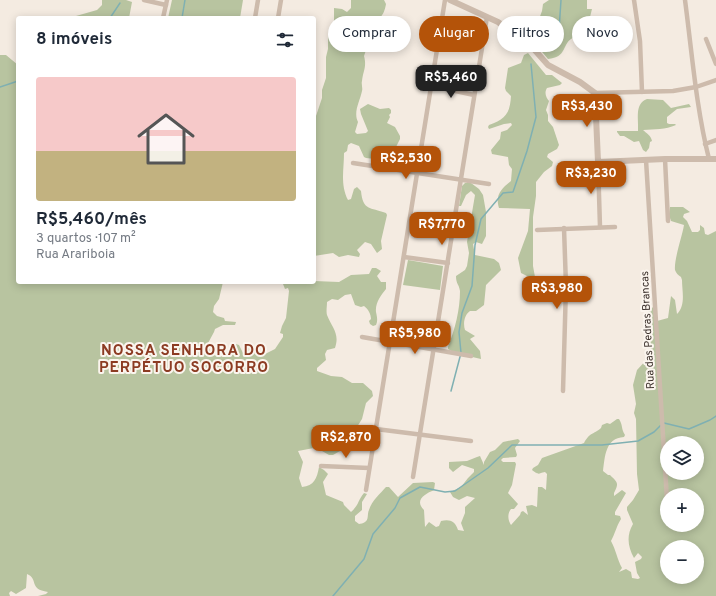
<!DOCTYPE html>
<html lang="pt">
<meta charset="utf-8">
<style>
:root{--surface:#fff;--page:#f6f6f7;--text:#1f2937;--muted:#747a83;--line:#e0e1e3;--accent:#b45309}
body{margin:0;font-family:Overpass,sans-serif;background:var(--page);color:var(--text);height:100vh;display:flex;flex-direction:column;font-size:15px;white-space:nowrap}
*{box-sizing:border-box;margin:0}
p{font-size:13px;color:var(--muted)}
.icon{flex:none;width:22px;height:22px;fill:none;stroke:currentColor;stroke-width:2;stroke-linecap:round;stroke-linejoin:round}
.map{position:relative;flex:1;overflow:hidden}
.side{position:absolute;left:16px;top:16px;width:300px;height:268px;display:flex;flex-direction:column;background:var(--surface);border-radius:4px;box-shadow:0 2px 10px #0003}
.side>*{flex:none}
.banner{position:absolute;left:328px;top:16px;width:328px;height:36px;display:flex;gap:8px}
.buttons{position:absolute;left:660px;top:436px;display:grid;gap:8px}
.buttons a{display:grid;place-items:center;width:44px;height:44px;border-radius:50%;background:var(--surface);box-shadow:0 2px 10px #0003;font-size:20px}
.price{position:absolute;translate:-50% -34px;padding:0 9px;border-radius:8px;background:var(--accent);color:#fff;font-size:13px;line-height:26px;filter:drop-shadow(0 1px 2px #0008)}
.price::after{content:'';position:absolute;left:50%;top:24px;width:12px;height:9px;margin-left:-6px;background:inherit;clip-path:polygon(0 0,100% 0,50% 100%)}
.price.current{background:#222;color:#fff}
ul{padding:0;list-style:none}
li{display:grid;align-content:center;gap:8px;height:212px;padding:0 20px}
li+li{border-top:1px solid var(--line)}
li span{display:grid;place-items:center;height:124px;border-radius:4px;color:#555}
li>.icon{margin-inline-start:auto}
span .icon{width:72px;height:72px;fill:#fffc;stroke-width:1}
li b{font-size:17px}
h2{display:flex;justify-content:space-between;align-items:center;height:48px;padding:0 20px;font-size:17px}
.chip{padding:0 14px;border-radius:18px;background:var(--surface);box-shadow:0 2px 10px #0003;font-size:14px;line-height:36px}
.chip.current{background:var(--accent);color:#fff}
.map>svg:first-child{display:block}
</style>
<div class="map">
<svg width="716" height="596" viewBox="0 0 716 596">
<rect width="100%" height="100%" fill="#f4ebe1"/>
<g fill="#b8c4a0" fill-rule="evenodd">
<polygon points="102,0 126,0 132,2 129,18 69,18 97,10 102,5"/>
<polygon points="172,0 243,0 240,18 168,18"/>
<path d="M351,0h33l2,4c-1,6 -3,12 -8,15l-5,-3v5l-4,7 -3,22 -2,6c3,11 -1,15 -2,25 -1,3 1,7 0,10 -2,10 -9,21 -4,31l-3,10 2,2 9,-1 2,-2 -7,-17 -1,-5 8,-5 12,5 9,-1 2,2v3l-2,2 1,2 -3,6 8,4 5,9v3l-4,8 2,13 -1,2 -10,2 -12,-5 -9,-1 -2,-1 -5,-11 -8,-3 -3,2 -1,6 -3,2c0,17 -4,31 4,47l3,-1 3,-10 3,-2 4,4c2,20 9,16 25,22l1,2 -6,26 1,8 -5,4 -6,-9 -6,-2 -8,8 3,4 -1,3 -11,-2 -9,2 -6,-4 -19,3v-137l2,-3 6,-18v-8l4,-12v-21l2,-8v-11l6,-10v-20l8,1 5,3 4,-4z"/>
<path d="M549,0h38v9h5l-2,8 -1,17c-5,5 -12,1 -18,5 -9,6 -4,18 -23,20l-10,-12v-3h5l4,-4v-11h-9l-2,-2 6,-16 1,-7z"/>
<path d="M528,53l18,22h6l10,8 -2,2 -13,3c-3,5 -1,9 2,13l-3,9 2,5v6l5,6 6,18 -2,4 -9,5 -1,3 6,5 -1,4 -8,6 -8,10v14l-3,21v49l2,11h-6l-8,-4 -3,-15 10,-27 2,-22 -31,-1c-4,-13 2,-19 12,-27l1,-12 -3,-4 -1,-8 -16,-3 -1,-4 9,-11 1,-7 6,-2 5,-5 -1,-2 -7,1 -15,5 -1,-2 1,-2c16,-6 21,-11 22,-29l-5,-5 -1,-3 3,-20 13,-5 3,-8z"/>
<path d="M0,55h6l12,10v217h205l-4,17 -5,7 -1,6 4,4 7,2 1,3 11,1 -1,3h-12l-8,4 -1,3 -7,13 6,10 12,2 8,-12 3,-1 3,1 5,10 2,-2 -1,-3 2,-3 8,1 10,6 10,-5 8,-12v-3l-3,-1 2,-7 4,-8 3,-27 -1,-3 -3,1 -2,-5 2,-2h29v-1l25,1 12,-7 18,-1 3,-6h4l5,3 -4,5 4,6h5v7c-5,6 -11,14 -10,23 1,5 2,8 0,13l-3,1 -3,-2 -1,-3 2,-2c0,-5 -3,-10 -7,-13l-3,1 -6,-2 -4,-11 -6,1 -7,5 -6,-1 -5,3c0,4 -1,10 0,13 5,13 13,18 8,33l-8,2 -2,4 1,6 -9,8v3l14,5 11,1 10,6h11l9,8 1,5 -7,7 -4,16 -12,19v12l-2,2 -8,-1 -7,4h-4l-7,-4 -3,-4 -21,4 5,11 -4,16 3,9c12,-1 15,-9 17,-20l5,3 4,4 -5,8 3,13 17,7 1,3 7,7c8,-7 7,-12 13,-19l3,1 -5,8v8l-7,6v5l4,3c1,0 5,-1 6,-2 4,-2 2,-8 4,-12 3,-10 11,-16 17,-23h3l9,10 15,-14 20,-1 2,1 -1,7c-9,4 -20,10 -10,20l1,17 4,-5 7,5 3,-1 2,-5c9,-2 14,0 17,9l6,1 -3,-8 4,-10v-6l10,-9 -8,-2 -8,4 -6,-3 -3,-5 11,-5 7,-9 6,-6v-3l-12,-4 -9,7 -4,-4v-6l18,-1 10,-4 3,-1 4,9v-3l6,-10 5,-2 8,-8 15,-3 2,2 -5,7 2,7 -1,2 -13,1 -2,2 2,2h12l1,2 -4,21 -4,8 10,11 -4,5h-3c-4,5 -3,11 0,16l9,-10 1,-3 2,-1 5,4 -2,-9 6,-1 5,2 1,-20h4l4,3 1,-16 -2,-2c-7,1 -5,4 -13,-2l1,-2 5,-3 4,-7 42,-15c6,-11 9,-8 17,-15l1,-3 5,-2 3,1 7,-5h2c4,6 2,10 6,16l-1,2c-19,1 -19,20 -21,34l5,4h2c8,8 9,8 4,18v3l8,-6 4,3 -11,19v3l5,1 1,3c-5,8 -6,15 -10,22 5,9 6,18 11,27l-3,4 7,-3 5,3 1,6 6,1 2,-1 -3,-5 -2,-11 6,-3 1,-2 -4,-4 -4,5c-6,-11 -8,-22 -1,-34l-6,-14v-3l6,-7 6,-10 -2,-16 -1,-55 -2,-6 2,-9 -3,-19 4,-15 12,-13 2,-10 -5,-33 10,-10 1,17 11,-3 3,-22 4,4 2,14c9,-9 5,-23 5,-34l-1,-3c-3,-2 -5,-4 -6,-7 -1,-11 7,-33 9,-45l-13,-4 -2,-6 1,-8h13l7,5 -6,2 -1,3 4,4 5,11h6l2,-2v-5l4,3 1,6 3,1 8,-4v365h-678l8,-2 2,-2c-20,-3 -9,-13 -21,-18l-1,14 -10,6 -5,-3 -2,2 1,3h-10zM667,443h30v30h-30zM667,495h30v30h-30zM667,547h30v30h-30z"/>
<path d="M647,99l16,1 8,8 18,-4 2,3 -14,2 -10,8v6l2,1h6l1,1c-11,5 -21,4 -33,5 3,3 8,5 9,11l-2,1 -1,6 -3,4 -3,-2 -4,-9 -5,1 -10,-6h-4l-3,-4v-1h21c1,-12 -4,-27 9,-32z"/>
<path d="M465,183h6l8,6 4,6 3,17v24l-4,8 -6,-2 -3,2 2,11 19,4 5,4 2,7 -15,15 -2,20 -8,6h-6c-6,4 -7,13 -5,19l10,6 -5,3 10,12 1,8 -26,-6 -7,-4v-2c7,-18 12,-37 12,-56 -1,-7 -4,-7 -4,-15l9,-6 2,-4 2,-13 -2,-11 8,-47 -4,-4 -5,4 -5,11h-2l3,-20z"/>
<polygon points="408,260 443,266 440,290 403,285"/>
</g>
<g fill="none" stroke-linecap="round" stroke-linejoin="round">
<g stroke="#7fb0b2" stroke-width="1.5">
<polyline points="110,18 120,3"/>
<polyline points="182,18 185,0"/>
<polyline points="548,51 559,30 561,0"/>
<polyline points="0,87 18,81"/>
<polyline points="451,391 461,353 459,332 462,313 472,286 475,245 481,219 503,193 513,192 527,151 536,117 531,64"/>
<polyline points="664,423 689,429 710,420 716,416"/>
<polyline points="333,596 364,559 373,534 395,508 400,498 420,487 445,492 455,491 488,468 512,445 602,445 638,441 654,432 661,425"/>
</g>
<g stroke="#cdbbac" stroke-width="4.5">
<polyline points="144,0 166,5"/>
<polyline points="634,0 640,41 642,92"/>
<path d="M685,0c7,53 11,107 24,159"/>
<polyline points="163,18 167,0"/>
<polyline points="255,18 258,0"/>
<polyline points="278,18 281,0"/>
<polyline points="706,39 716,64"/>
<polyline points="432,86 474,95"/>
<polyline points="595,93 673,91 696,87 716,80"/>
<polyline points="705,144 716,140"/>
<polyline points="665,159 668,221"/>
<polyline points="646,160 667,500"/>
<polyline points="598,162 600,227"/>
<polyline points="353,163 489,184"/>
<polyline points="537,230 615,227"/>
<polyline points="404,257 448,263"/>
<polyline points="362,337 471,356"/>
<polyline points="563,391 566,286 564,228"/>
<polyline points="376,429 471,441"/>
<polyline points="321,466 369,468"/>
<polyline points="413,477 487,17"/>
<polyline points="366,490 445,0"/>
</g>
<polyline stroke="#cdbbac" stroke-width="6" points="450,0 498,22 532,47 548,65 580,82 595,93 598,162 665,159 716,159"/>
</g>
<g text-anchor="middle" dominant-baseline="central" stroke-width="4" stroke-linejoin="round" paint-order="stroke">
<g font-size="11" fill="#3b302b" stroke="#fbf5ee">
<text transform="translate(648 330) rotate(-93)">Rua das Pedras Brancas</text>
</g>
<g font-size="15" font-weight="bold" letter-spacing="1" fill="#8c3b22" stroke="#fbf5ee">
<text x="184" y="351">NOSSA SENHORA DO<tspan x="184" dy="17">PERPÉTUO SOCORRO</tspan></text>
</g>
</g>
</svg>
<div class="buttons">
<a><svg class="icon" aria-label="layers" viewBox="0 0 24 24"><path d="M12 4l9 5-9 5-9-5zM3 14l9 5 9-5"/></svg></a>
<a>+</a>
<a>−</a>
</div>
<b class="price current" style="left:451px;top:99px">R$5,460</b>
<b class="price" style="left:587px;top:128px">R$3,430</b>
<b class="price" style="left:406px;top:180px">R$2,530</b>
<b class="price" style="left:591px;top:195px">R$3,230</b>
<b class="price" style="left:442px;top:246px">R$7,770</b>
<b class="price" style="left:557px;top:310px">R$3,980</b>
<b class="price" style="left:415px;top:355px">R$5,980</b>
<b class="price" style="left:346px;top:459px">R$2,870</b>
<div class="banner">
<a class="chip">Comprar</a>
<a class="chip current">Alugar</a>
<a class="chip">Filtros</a>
<a class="chip">Novo</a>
</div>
<section class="side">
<h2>8 imóveis<svg class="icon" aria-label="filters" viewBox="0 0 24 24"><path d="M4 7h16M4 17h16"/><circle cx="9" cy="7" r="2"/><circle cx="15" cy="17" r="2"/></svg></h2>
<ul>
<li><span style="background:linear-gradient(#f6c9c9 60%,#c2b280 0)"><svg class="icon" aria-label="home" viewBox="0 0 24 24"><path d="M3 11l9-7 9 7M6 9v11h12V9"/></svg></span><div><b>R$5,460/mês</b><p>3 quartos · 107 m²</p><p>Rua Arariboia</p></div></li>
</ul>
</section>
</div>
